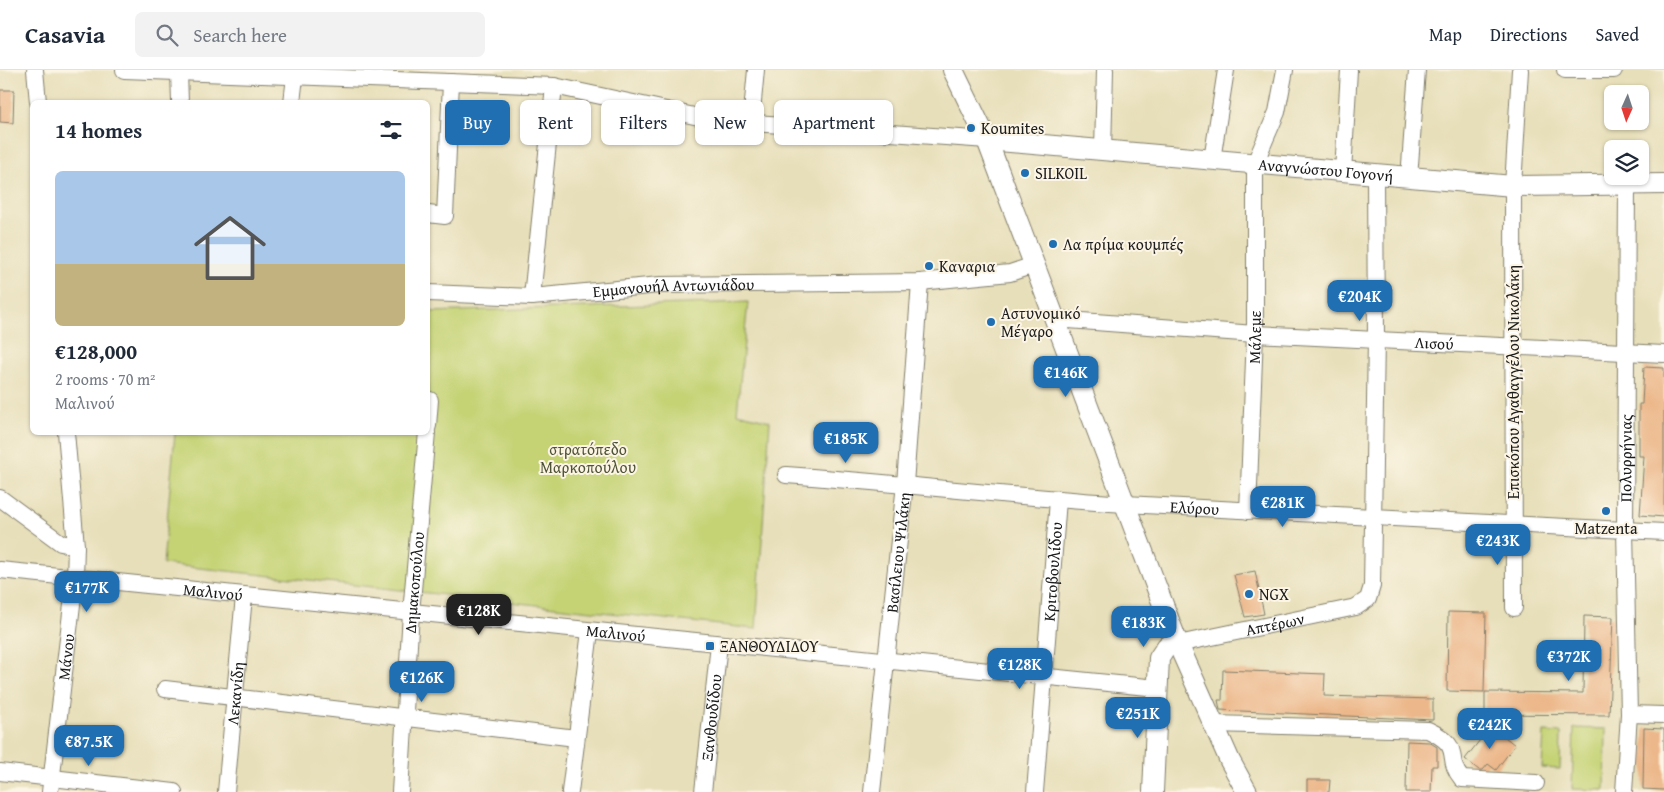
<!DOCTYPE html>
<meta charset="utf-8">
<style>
:root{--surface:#fff;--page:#f2f2f3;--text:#1f2937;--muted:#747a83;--line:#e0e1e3;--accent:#1f6fb2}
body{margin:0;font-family:"Gentium Book Plus",serif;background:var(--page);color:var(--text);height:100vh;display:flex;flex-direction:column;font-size:19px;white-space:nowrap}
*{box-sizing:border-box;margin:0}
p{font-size:16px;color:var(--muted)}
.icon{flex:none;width:28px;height:28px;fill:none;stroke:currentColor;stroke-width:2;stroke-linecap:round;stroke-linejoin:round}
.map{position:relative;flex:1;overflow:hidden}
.drawer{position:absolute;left:30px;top:30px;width:400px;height:335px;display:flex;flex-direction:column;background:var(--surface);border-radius:8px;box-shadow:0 1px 4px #0004}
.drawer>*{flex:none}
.guide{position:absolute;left:445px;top:30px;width:475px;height:45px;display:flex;gap:10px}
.needle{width:32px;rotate:183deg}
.tools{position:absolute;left:1604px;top:15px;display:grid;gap:10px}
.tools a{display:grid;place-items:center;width:45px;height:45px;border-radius:8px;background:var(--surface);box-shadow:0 1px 4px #0004;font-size:25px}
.price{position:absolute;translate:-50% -42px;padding:0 11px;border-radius:10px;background:var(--accent);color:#fff;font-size:16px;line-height:32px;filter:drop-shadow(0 1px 2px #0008)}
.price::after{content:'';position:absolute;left:50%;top:30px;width:15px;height:11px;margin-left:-8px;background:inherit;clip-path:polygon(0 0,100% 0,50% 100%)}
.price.active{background:#222;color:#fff}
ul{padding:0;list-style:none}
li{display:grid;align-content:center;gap:10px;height:265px;padding:0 25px}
li span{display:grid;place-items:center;height:155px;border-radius:8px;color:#555}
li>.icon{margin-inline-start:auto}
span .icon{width:90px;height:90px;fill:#fffc;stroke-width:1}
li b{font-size:21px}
h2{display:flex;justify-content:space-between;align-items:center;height:60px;padding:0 25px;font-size:21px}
.tag{padding:0 18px;border-radius:8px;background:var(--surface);box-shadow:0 1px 4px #0004;font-size:18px;line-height:45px}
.tag.active{background:var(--accent);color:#fff}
header{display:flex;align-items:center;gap:30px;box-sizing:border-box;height:70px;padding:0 25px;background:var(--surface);border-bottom:1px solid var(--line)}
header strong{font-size:24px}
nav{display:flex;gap:28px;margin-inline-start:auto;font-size:18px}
.search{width:350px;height:45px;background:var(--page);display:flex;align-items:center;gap:12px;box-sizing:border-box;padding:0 18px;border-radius:8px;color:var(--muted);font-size:19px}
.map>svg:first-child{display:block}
</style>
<header>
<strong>Casavia</strong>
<div class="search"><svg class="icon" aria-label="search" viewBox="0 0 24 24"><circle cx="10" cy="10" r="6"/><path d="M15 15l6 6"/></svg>Search here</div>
<nav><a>Map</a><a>Directions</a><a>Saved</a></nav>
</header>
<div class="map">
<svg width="1664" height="722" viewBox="0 0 1664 722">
<rect width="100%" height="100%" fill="#fcf5e5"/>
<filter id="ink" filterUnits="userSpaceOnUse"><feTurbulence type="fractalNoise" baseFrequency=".02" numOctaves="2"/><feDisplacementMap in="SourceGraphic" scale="10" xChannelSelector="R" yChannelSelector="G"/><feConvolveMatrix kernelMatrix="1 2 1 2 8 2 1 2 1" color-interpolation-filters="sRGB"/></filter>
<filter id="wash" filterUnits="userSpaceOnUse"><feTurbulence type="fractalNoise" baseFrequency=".0096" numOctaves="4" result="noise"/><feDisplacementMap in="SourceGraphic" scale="20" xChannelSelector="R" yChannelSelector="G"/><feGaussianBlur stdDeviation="1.12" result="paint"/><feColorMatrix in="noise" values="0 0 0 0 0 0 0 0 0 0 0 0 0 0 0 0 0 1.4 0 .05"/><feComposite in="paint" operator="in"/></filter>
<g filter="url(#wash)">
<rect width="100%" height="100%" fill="#e7dfba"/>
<g fill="#c5d374" stroke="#707848">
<polygon points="748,232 737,343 770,351 756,559 163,494 175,363 428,362 428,242"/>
<polygon points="1574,658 1606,659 1605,720 1572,719"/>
<polygon points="1544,662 1561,663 1560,699 1542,698"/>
</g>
<g id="blocks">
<g fill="#ecb78a">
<polygon points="0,20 14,20 13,53 0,52"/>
<polygon points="1644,297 1664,298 1664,447 1640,445 1644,386 1639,386 1639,334 1642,334"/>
<polygon points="1255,501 1264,544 1245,547 1234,505"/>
<polygon points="1448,542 1486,543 1484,622 1447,621"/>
<polygon points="1584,546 1613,547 1609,645 1485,644 1485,622 1583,623"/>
<polygon points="1223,600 1325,604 1324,626 1433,629 1433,650 1220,640 1218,630 1222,630"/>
<polygon points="1491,656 1515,675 1496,700 1488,694 1483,700 1479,700 1465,689"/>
<polygon points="1644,658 1664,659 1664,720 1643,719"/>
<polygon points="1407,671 1429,672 1437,677 1437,696 1432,696 1431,722 1406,722"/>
<polygon points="1307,710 1330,710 1329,722 1307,722"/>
</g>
</g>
</g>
<g filter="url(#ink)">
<use href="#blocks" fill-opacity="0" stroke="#827e6b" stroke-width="1"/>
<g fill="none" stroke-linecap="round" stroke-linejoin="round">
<g stroke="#827e6b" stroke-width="18">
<g id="minor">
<polyline points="35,0 38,32"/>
<polyline points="124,0 554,16 713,50 987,70"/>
<polyline points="1565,0 1614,0"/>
<polyline points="179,2 180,32"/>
<polyline points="292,32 295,7"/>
<polyline points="751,52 756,0"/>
<polyline points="1103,81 1105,0"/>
<polyline points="1212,90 1226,0"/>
<polyline points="1343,102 1349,0"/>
<polyline points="1409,108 1417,0"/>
<polyline points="428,144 445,146 451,12"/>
<path id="s1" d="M428,223l104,4 128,-12 260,-3 90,-9 24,-8"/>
<polyline points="532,227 554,16"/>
<path id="s2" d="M1055,249l200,15 409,20"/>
<polyline points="428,356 430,330"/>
<path id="s3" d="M786,405c113,8 226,22 339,29l539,28"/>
<polyline points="0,428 61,473 76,476"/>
<path id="s4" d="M1248,441l7,-177v-171l22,-51 8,-42"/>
<path id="s5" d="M0,500l1157,118"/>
<polyline points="1514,538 1513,116 1520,0"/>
<path id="s6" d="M1178,574l178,-37 12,-8 4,-13 4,-247 -1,-164"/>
<polyline points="165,619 576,668"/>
<polyline points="1629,644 1664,645"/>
<path d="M1213,654l215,6c38,18 15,27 34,49l74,4"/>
<polyline points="0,702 174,722"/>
<path id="s7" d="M50,722l25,-213 1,-33 -10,-114"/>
<path id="s8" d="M226,722l18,-196"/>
<path id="s9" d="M400,722l11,-179 16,-181"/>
<polyline points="570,722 590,561"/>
<path id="s10" d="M703,722l16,-148"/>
<path id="s11" d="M872,722l33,-308 15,-202"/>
<path id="s12" d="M1035,722l23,-292"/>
<path id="s13" d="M1624,722l5,-78 -4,-184 2,-345"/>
</g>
</g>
<g stroke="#827e6b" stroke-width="22">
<g id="major">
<polyline points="953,0 987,70 1178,574 1230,691 1247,722"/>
<path id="s14" d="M987,70l526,46 151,-2"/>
<polyline points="1153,722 1159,588 1167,576 1178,574"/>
</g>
</g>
<use href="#minor" stroke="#fff" stroke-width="16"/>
<use href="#major" stroke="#fff" stroke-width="20"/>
</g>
</g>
<g fill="#1f6fb2" stroke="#fcf5e5" stroke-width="2">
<circle cx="971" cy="58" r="5"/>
<circle cx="1025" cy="103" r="5"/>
<circle cx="1053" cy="174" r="5"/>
<circle cx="929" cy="196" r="5"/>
<circle cx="991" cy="252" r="5"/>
<circle cx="1606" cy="441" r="5"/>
<circle cx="1249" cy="524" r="5"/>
<rect x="705" y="571" width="10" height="10" rx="2.5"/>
</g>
<g text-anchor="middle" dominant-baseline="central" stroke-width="4" stroke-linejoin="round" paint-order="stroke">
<g font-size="16" fill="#1c1c1c" stroke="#fcf5e5" text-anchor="start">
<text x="981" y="58">Koumites</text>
<text x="1035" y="103">SILKOIL</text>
<text x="1063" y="174">Λα πρίμα κουμπές</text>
<text x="939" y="196">Καναρια</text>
<text x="1001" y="243">Αστυνομικό<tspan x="1001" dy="18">Μέγαρο</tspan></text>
<text x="1606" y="458" text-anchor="middle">Matzenta</text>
<text x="1259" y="524">NGX</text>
<text x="720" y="576">ΞΑΝΘΟΥΔΙΔΟΥ</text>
</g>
<g font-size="16" fill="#1c1c1c" stroke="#fcf5e5">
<text stroke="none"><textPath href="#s14" startOffset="340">Αναγνώστου Γογονή</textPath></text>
<text stroke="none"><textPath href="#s1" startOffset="246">Εμμανουήλ Αντωνιάδου</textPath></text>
<text stroke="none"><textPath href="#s4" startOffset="174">Μάλεμε</textPath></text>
<text stroke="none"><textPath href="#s2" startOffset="380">Λισού</textPath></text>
<text transform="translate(1513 312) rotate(-90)">Επισκόπου Αγαθαγγέλου Νικολάκη</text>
<text stroke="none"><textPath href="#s13" startOffset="334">Πολυρρήνιας</textPath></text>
<text stroke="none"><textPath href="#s3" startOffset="410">Ελύρου</textPath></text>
<text stroke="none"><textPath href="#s11" startOffset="241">Βασίλειου Ψιλάκη</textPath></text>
<text stroke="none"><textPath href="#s12" startOffset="221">Κριτοβουλίδου</textPath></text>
<text stroke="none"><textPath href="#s9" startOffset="210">Δημακοπούλου</textPath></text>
<text stroke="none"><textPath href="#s5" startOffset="214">Μαλινού</textPath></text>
<text stroke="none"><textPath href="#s6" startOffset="99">Απτέρων</textPath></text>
<text stroke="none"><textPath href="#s5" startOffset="619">Μαλινού</textPath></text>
<text stroke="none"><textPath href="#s7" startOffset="136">Μάνου</textPath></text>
<text stroke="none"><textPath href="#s8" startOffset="99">Λεκανίδη</textPath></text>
<text stroke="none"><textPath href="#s10" startOffset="75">Ξανθουδίδου</textPath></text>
</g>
<g font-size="16" fill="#4f5336" stroke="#fcf5e5">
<text x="588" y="379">στρατόπεδο<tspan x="588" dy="18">Μαρκοπούλου</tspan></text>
</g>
</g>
</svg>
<div class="tools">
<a><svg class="needle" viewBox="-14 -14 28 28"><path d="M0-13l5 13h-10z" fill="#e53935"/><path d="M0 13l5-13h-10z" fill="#747a83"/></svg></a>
<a><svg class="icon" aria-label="layers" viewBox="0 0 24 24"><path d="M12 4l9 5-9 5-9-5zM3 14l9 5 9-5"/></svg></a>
</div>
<b class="price" style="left:1360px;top:252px">€204K</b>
<b class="price" style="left:1066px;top:328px">€146K</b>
<b class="price" style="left:846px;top:394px">€185K</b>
<b class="price" style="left:1283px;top:458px">€281K</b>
<b class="price" style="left:1498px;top:496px">€243K</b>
<b class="price" style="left:87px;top:543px">€177K</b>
<b class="price active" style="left:479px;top:566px">€128K</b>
<b class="price" style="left:1144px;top:578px">€183K</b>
<b class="price" style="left:1569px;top:612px">€372K</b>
<b class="price" style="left:1020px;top:620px">€128K</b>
<b class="price" style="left:422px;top:633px">€126K</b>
<b class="price" style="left:1138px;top:669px">€251K</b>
<b class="price" style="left:1490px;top:680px">€242K</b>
<b class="price" style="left:89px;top:697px">€87.5K</b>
<div class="guide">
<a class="tag active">Buy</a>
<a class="tag">Rent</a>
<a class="tag">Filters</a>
<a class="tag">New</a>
<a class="tag">Apartment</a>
</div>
<section class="drawer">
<h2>14 homes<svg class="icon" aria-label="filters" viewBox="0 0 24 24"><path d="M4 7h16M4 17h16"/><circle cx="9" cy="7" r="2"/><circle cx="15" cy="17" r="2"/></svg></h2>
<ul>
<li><span style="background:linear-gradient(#a9c7e8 60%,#c2b280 0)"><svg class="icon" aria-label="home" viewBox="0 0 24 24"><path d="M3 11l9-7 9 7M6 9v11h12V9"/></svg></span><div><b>€128,000</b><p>2 rooms · 70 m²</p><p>Μαλινού</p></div></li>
</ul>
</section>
</div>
